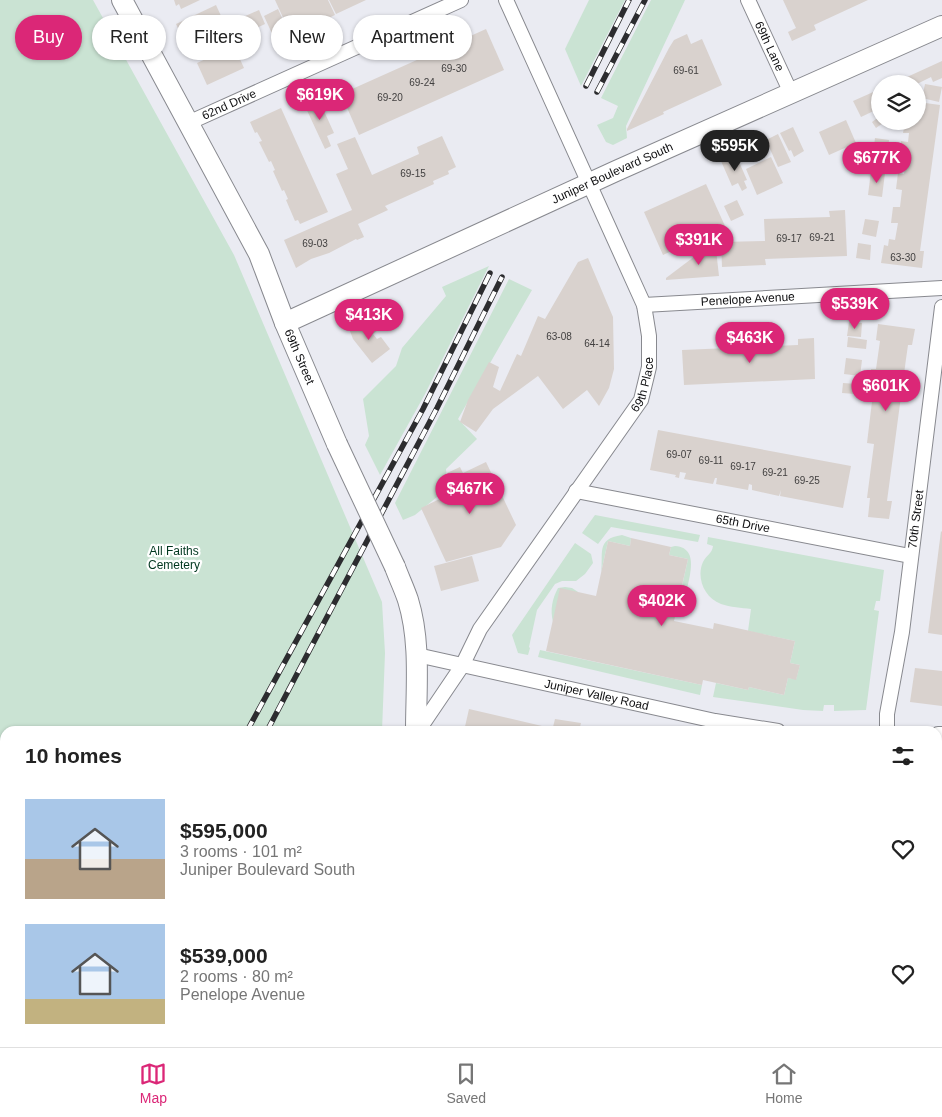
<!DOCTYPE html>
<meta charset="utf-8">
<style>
:root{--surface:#fff;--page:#f6f6f6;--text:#222;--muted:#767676;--line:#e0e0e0;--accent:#db2777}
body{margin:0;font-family:Arial,sans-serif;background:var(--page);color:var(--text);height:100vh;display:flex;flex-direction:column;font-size:19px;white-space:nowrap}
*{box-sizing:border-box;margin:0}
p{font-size:16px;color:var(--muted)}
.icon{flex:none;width:28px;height:28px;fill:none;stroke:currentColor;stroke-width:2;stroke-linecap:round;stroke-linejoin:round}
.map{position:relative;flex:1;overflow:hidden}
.details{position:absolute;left:0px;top:726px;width:942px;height:321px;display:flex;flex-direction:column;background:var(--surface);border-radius:15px 15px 0 0;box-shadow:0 1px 4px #0004}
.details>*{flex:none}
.top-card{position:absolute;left:15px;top:15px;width:500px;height:45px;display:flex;gap:10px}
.fabs{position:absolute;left:871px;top:75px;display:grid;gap:10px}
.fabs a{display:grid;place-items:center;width:55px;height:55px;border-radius:50%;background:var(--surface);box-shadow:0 1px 4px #0004;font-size:25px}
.price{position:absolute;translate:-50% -42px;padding:0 11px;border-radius:18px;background:var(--accent);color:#fff;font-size:16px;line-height:32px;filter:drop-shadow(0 1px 2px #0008)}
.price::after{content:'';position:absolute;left:50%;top:30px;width:15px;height:11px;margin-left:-8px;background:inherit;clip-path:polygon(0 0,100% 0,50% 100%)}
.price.active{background:#222;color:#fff}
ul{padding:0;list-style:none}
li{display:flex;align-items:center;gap:15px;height:125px;padding:0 25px}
li span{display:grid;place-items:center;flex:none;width:140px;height:100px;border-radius:0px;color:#555}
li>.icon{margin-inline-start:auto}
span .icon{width:60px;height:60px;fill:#fffc;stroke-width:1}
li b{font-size:21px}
h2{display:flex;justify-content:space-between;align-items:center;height:60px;padding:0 25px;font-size:21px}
.tag{padding:0 18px;border-radius:22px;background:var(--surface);box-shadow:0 1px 4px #0004;font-size:18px;line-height:45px}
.tag.active{background:var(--accent);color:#fff}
.dock{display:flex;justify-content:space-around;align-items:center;height:70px;border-top:1px solid var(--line);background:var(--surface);font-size:14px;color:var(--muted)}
.dock a{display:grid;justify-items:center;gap:2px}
.dock .active{color:var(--accent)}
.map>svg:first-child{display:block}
</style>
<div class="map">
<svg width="942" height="1047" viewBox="0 0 942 1047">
<rect width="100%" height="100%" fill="#eaebf2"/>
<g fill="#cae3d3">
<polygon points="0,0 93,0 234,255 382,602 385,653 382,731 5,731 5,1042 284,1042 286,1047 0,1047"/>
<polygon points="589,0 625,0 581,86 565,49"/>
<polygon points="651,0 685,0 626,126 627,138 613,145 606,142 597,125 613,118 618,106 601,98"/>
<polygon points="489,266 425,394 380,475 365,445 369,436 363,399 396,366 402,348 446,296 442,287"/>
<polygon points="509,279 532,290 458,419 477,439 446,469 448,488 415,515 403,520 395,503"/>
<polygon points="595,515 700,535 698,542 611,527 598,544 582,533"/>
<path d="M622,535l9,3 -1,8 -22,-5 -7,32c3,-19 -6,-34 21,-38z"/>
<path d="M708,537l176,33 -4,31h-4l-2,9 5,1 -13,99 -32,1v-6h-10l-1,6 -20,-1 -90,-13 3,-14 32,7 1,-3 35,8 4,-17 8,1 4,-14 -10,-2 5,-22 -47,-10 3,-22c-9,-1 -21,-2 -30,-5 -17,-6 -25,-27 -18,-42 3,-7 9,-8 10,-16l-6,-2z"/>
<polygon points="575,543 591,554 593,563 585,574 576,581 562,581 555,584 537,610 529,647 530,648 528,655 518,653 512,635"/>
<path d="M675,546c29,2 10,41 10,56l-7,2 10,-45 -19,-4 2,-8z"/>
<path d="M565,587l7,1 6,4 -25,30c-3,-12 -1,-23 5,-34z"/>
<polygon points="540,650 702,685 700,695 538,657"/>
</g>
<g fill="#d9d2ce">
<polygon points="174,0 200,0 181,9 179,4 176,6"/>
<polygon points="275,0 328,0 335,15 291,35"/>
<polygon points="329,0 366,0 336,14"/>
<polygon points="783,0 868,0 814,25 816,30 792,41 788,32 796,28"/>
<polygon points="216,5 227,29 187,47 176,24"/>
<polygon points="278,9 293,42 279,49 264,16"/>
<polygon points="259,10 265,24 250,31 243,17"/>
<polygon points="486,29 504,70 359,135 341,94"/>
<polygon points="687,34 691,44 702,39 722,85 663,112 664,114 627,131 627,129 669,48 674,40"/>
<polygon points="234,46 244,68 207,85 197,63"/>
<polygon points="942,61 942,78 933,82 931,77 917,84 910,84 907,77"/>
<polygon points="925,84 942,87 939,102 922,98"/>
<polygon points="880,89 880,108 861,117 853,101"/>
<polygon points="318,98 334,133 327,136 331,146 325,149 304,104"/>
<polygon points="918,102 940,105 920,251 924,251 922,268 881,263 884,245 888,246 889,239 895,240 898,223 891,223 893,207 900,207 902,190 896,189 898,173 904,174 906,159 899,158 901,141 908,142 909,133 903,133 905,121 918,121"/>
<polygon points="281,108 328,212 300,224 298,220 295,221 286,200 288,199 284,190 282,191 273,171 275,170 271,161 269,162 259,142 262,141 257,132 255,133 250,122"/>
<polygon points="880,116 880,121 886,121 876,128 872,122"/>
<polygon points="846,120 856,143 829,155 819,132"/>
<polygon points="793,127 804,151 794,157 791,150 789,151 780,133"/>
<polygon points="778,134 791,162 778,167 766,140"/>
<polygon points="442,136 456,167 448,171 449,174 433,181 434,184 385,206 388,210 358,224 364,237 357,240 356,239 329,253 311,259 296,268 284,240 352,210 336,174 348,169 337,144 355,137 372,175 419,154 417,147"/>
<polygon points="875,138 889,140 887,155 873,153"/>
<polygon points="736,155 747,180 744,181 747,188 742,191 738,183 732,186 721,161"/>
<polygon points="771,157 783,183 757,195 746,169"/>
<polygon points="871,171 885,173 882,197 868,195"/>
<polygon points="706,184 725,226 663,255 644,212"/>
<polygon points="737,200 744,215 731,221 724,206"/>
<polygon points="845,210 847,256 765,259 766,265 722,267 721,242 765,241 764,219 830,217 829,211"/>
<polygon points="865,219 879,221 876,237 862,234"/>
<polygon points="715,241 719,276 666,280 666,278"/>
<polygon points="858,243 871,245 870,260 856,258"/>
<polygon points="588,258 613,317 614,369 609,388 599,406 587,390 563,409 538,376 493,409 476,432 460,422 468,400 489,362 499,367 493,387 500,391 517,354 521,356 538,316 545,319 578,262"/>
<polygon points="371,319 378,330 373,334 377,339 381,337 390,349 372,363 353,339 350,331"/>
<polygon points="849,322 862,323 861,337 847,336"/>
<polygon points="878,324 915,329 912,345 908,345 906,359 887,501 892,501 889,519 868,517 870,498 867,498 874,444 867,443 874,385 869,384 871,369 876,369 880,341 876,340"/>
<polygon points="848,337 867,340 866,349 847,347"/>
<polygon points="814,338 815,379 684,385 682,350 798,345 798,339"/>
<polygon points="846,358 862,360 860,376 844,374"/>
<polygon points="843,383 857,384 855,394 842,393"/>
<polygon points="658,430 851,466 843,508 780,496 781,490 779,496 752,490 752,485 749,484 748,490 716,484 717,478 715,478 713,484 684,479 686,473 680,472 679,478 675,477 676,475 650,470"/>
<polygon points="486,462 516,525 501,547 446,562 421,508 456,491 447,473 460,467 463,473"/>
<polygon points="941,531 942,532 942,635 928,633"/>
<polygon points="631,538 671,547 669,555 688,559 674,621 713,629 714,623 795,641 790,663 800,665 796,680 788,678 784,695 749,687 748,690 703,680 702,685 546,651 560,588 596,596 608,541 630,546"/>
<polygon points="472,556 479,581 441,591 434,566"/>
<polygon points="915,668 942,671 942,706 910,702"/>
<polygon points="469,709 542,726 541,731 464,731"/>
<polygon points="555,719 581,723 579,731 552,731"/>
<polygon points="586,727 608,730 608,731 585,731"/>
<polygon points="938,770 942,771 942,832 938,852"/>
<polygon points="941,927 942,927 942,947 938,946"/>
<polygon points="938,1023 942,1024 938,1047 921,1047 922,1042 938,1042"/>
<rect x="25" y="1042" width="23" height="5"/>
<polygon points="167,1042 270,1042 271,1047 168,1047"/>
<polygon points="273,1042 309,1042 309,1043 294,1047 282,1047 281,1045 275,1047"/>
<polygon points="635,1042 655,1042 673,1047 634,1047"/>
<polygon points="774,1042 809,1042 811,1047 773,1047"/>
<polygon points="493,1044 522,1045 522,1047 493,1047"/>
<polygon points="688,1044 700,1046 700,1047 687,1047"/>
</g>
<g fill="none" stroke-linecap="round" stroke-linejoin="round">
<g stroke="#88898f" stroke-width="16">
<g id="street">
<path id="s1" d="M748,0l43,93"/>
<path id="s2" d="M188,123l273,-123"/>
<path id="s3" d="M644,305l298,-17"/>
<path id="s4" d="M576,491l334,65"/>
<path id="s5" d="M417,655l298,66 63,10"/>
<path id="s6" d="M418,731l44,-65 18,-37 161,-229 8,-33v-31l-5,-31 -138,-305"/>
<path id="s7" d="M887,731v-17l15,-82 40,-325"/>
<polyline points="938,734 942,734"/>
<polyline points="938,963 942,964"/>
<polyline points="833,1047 834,1042"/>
</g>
</g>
<g stroke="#88898f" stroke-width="22">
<g id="secondary">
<path id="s8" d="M122,0l137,254 26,69 52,121"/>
<path id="s9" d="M285,323l331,-152 326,-145"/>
<path d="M395,567c4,11 9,21 13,33 13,42 8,88 8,131"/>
<polyline points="443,1042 444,1047"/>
</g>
</g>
<use href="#street" stroke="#fff" stroke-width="14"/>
<use href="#secondary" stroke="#fff" stroke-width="20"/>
<g stroke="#2c2c2f" stroke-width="5.5">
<g id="rail">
<polyline points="586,86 629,0"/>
<polyline points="597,92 645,0"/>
<polyline points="247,731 423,409 490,273"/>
<polyline points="267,731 437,408 502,277"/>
</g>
</g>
<use href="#rail" stroke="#fff" stroke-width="4" stroke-dasharray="11" stroke-linecap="butt"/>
<g stroke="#88898f" stroke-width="22" stroke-linecap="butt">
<polyline id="secondary-bridge" points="337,444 395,567"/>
</g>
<use href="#secondary-bridge" stroke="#fff" stroke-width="20"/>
</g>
<g text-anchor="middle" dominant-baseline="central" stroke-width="4.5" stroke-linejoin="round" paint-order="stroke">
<g font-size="10" fill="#424040">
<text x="454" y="68">69-30</text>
<text x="686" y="70">69-61</text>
<text x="422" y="82">69-24</text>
<text x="390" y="97">69-20</text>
<text x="413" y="173">69-15</text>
<text x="822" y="237">69-21</text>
<text x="789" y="238">69-17</text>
<text x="315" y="243">69-03</text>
<text x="903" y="257">63-30</text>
<text x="559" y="336">63-08</text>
<text x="597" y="343">64-14</text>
<text x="679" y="454">69-07</text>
<text x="711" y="460">69-11</text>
<text x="743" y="466">69-17</text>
<text x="775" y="472">69-21</text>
<text x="807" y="480">69-25</text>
</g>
<g font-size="12" fill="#0f0f11" stroke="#fff">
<text stroke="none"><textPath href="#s1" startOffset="51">69th Lane</textPath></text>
<text stroke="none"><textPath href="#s2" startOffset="45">62nd Drive</textPath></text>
<text stroke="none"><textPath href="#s9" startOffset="360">Juniper Boulevard South</textPath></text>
<text stroke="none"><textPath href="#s3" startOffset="104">Penelope Avenue</textPath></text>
<text stroke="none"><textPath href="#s8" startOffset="399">69th Street</textPath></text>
<text stroke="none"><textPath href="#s6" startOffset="415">69th Place</textPath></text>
<text stroke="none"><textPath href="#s7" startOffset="214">70th Street</textPath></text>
<text stroke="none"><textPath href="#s4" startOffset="170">65th Drive</textPath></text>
<text stroke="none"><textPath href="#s5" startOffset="184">Juniper Valley Road</textPath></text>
</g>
<g font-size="12" fill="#00371f" stroke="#fff">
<text x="174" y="551">All Faiths<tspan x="174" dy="14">Cemetery</tspan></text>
</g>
</g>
</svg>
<div class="fabs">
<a><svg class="icon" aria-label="layers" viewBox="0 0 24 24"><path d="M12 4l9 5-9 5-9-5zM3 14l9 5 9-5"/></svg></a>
</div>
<b class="price" style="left:320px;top:121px">$619K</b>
<b class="price active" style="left:735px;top:172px">$595K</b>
<b class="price" style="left:877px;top:184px">$677K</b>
<b class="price" style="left:699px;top:266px">$391K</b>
<b class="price" style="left:855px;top:330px">$539K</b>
<b class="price" style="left:369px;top:341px">$413K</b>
<b class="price" style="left:750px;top:364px">$463K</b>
<b class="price" style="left:886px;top:412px">$601K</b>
<b class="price" style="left:470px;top:515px">$467K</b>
<b class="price" style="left:662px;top:627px">$402K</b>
<div class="top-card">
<a class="tag active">Buy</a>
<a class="tag">Rent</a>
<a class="tag">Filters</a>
<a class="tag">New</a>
<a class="tag">Apartment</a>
</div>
<section class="details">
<h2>10 homes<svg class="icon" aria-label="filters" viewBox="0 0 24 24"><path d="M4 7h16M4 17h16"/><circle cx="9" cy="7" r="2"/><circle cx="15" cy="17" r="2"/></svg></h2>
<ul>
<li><span style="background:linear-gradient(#a9c7e8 60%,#b9a48a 0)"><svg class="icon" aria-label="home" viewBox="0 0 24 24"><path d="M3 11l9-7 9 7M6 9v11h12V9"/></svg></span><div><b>$595,000</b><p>3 rooms · 101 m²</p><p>Juniper Boulevard South</p></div><svg class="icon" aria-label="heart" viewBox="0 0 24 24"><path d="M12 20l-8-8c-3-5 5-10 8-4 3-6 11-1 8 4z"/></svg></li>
<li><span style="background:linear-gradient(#a9c7e8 75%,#c2b280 0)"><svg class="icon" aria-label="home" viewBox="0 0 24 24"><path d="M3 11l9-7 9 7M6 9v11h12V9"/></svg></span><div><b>$539,000</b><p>2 rooms · 80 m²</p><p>Penelope Avenue</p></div><svg class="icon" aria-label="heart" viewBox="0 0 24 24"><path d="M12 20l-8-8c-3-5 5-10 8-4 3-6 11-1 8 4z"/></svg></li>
</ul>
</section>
</div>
<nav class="dock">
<a class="active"><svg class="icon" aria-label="map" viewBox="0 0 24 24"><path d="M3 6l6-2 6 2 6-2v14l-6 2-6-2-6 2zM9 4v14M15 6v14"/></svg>Map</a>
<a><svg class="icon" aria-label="saved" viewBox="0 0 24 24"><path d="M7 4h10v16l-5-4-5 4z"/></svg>Saved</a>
<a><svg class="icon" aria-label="home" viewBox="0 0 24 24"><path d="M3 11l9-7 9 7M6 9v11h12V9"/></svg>Home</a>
</nav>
